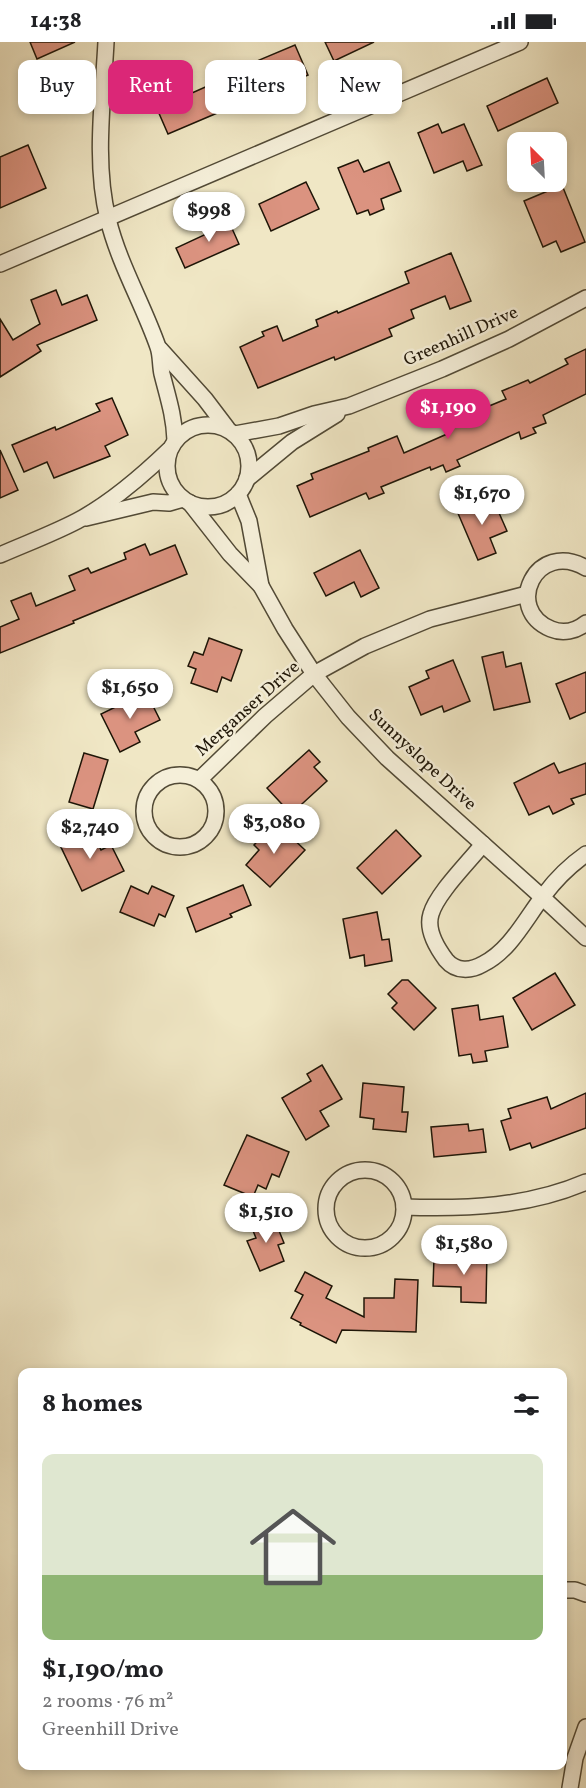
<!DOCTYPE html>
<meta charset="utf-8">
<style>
:root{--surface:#fff;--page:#f6f6f6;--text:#202124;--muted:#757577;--accent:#db2777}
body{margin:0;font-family:Vollkorn,serif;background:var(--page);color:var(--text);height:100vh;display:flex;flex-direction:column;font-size:22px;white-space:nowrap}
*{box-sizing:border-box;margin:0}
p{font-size:20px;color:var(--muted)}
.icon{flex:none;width:33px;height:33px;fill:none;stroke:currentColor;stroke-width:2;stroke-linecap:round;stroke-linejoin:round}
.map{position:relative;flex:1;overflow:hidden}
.panel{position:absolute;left:18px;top:1326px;width:549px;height:402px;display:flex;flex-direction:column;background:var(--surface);border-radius:12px;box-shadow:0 3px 9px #0003}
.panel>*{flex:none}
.banner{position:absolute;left:18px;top:18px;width:550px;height:54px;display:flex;gap:12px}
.needle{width:39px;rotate:336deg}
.controls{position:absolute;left:507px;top:90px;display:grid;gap:12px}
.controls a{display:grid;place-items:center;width:60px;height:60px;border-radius:12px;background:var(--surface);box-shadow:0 3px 9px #0003;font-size:30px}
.price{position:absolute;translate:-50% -51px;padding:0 14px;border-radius:21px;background:#fff;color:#222;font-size:20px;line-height:39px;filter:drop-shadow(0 2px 3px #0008)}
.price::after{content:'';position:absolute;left:50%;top:36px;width:18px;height:14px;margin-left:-9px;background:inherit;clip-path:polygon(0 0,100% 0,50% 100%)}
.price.selected{background:var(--accent);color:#fff}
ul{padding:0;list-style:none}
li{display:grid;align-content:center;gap:12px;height:318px;padding:0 24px}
li span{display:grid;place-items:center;height:186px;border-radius:12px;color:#555}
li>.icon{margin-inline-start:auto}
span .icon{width:108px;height:108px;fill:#fffc;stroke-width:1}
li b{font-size:26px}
h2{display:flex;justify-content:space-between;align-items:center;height:72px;padding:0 24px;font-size:26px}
.tag{padding:0 21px;border-radius:12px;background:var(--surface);box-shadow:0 3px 9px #0003;font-size:21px;line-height:54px}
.tag.selected{background:var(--accent);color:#fff}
.status{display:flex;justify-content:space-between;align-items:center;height:42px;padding:0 30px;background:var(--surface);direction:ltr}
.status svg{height:16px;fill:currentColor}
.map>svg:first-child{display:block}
</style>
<div class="status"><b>14:38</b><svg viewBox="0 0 49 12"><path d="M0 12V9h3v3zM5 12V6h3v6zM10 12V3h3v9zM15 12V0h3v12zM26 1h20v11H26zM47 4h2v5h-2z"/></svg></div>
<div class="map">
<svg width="586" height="1746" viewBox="0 0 586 1746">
<rect width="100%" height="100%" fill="#f0e7c5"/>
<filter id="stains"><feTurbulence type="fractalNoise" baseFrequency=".00333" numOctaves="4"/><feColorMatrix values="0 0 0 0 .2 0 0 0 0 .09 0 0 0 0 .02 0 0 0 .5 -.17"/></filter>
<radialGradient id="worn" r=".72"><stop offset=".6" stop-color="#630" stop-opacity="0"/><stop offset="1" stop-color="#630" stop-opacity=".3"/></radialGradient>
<g fill="#db9380" stroke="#1e1507" stroke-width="1.5">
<polygon points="30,0 75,0 37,17"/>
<polygon points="325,0 374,0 334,19"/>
<polygon points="295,3 308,33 269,49 266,41 232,55 236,63 168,92 158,69 162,67 154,49 163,45 160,37 175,31 179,41 186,38 192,51 239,30 238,27"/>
<polygon points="547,36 558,61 498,89 487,64"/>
<polygon points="438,82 442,91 464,82 482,123 467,129 463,119 434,131 418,91"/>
<polygon points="28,103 46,146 0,166 0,115"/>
<polygon points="358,118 364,130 389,120 401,149 381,157 384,167 370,173 368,168 357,172 338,126"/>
<polygon points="306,140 319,167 271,189 259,162"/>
<polygon points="562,143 585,200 561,210 556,199 543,205 524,159"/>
<polygon points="226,173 239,202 185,226 176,206 215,188 211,179"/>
<polygon points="451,211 471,259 450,267 445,254 411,268 414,276 389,287 392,294 335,318 334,315 258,346 240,305 264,294 262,290 277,284 283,299 318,284 316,278 337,269 338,271 409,241 405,230"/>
<polygon points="56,248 62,263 87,253 97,278 37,303 41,309 0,335 0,277 13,298 40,282 31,258"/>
<polygon points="586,307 586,352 543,373 546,381 533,386 536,391 521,397 519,390 457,418 460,424 446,430 443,423 431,428 430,425 381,445 384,451 369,457 366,451 310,475 297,444 313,437 311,432 369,409 368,406 397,394 404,411 447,392 440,376 462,367 465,374 506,357 502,349 528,338 530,341 568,322 565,317"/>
<polygon points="112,356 128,393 105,404 110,414 54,436 47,420 24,430 12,403 55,385 56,388 100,369 96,362"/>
<polygon points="0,408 18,448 0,456"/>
<polygon points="492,455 507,489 490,496 496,511 478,518 457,469"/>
<polygon points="145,502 150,513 175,503 187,532 73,579 74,581 0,611 0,585 19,577 11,559 31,551 36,564 75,548 69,534 88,526 91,531 126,517 124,511"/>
<polygon points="360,508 379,546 361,555 354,540 326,554 314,531"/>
<polygon points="209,596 242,608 231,639 222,635 217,650 191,641 196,627 188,624 194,610 203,613"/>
<polygon points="503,610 506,625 521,621 530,660 494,668 482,615"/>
<polygon points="453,618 470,659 444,670 442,664 421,673 409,645 429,636 426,629"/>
<polygon points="586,630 586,670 570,677 556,642"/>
<polygon points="146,650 160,678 135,690 140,700 120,710 101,672"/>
<polygon points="309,708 320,720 314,725 327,739 291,772 267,746"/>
<polygon points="84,711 108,718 93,767 69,760"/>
<polygon points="554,721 559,731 586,721 586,752 571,757 574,762 553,772 549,764 529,773 514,741"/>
<polygon points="275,780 305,808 270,845 246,823 259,808 254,803"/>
<polygon points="90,786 101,808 111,803 124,829 82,849 59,801"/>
<polygon points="396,788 421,814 382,852 357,826"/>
<polygon points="243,843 251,863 230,872 232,875 196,890 187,866"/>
<polygon points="131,844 148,852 152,844 174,854 165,875 159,872 154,884 120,870"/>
<polygon points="377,870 382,898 389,897 392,919 365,924 364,913 350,916 343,877"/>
<polygon points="555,931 575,963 532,988 513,956"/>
<polygon points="402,938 408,938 436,966 414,988 392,966 397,961 388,952"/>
<polygon points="478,963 480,978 503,974 508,1005 485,1009 487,1019 473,1021 471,1012 459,1014 452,967"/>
<polygon points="322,1023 342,1057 320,1069 329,1084 306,1098 282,1056 311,1039 307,1032"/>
<polygon points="363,1041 404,1045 402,1070 408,1070 406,1090 373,1087 374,1077 360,1075"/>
<polygon points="586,1051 586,1086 532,1106 530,1101 510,1108 501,1079 511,1076 508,1067 547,1055 551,1067"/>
<polygon points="468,1082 469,1089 483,1087 486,1110 434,1115 431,1085"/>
<polygon points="247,1093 289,1110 279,1135 272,1132 266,1147 258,1143 253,1155 224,1143"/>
<polygon points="273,1174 284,1201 278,1203 284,1219 260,1229 247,1199 256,1196 251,1184"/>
<polygon points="471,1210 487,1210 486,1261 461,1260 461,1245 433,1244 434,1216 470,1216"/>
<polygon points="305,1230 332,1244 326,1256 364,1275 364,1256 394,1256 395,1237 418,1238 416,1290 342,1288 336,1301 300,1283 301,1281 291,1276 303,1253 295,1249"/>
</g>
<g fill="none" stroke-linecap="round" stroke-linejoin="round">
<g stroke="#524a36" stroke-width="18">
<g id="street">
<path d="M106,0c-3,58 -12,121 2,177 11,45 35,85 50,128 3,8 2,18 4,27 6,24 12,41 13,66"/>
<polyline points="0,222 520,0"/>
<polyline points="160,307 205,357 227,386"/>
<circle cx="208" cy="424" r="41"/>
<polyline points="235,392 279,384 314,372 349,364 442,327 509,297 586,256"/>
<polyline points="247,437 292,400 337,372"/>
<polyline points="238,452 249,479 261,544"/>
<polyline points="190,461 230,512 261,544 285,587 314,632 348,675 387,716 542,855 586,896"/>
<polyline points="86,476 153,460 169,461 183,457"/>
<path d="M0,513c25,-11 52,-21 77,-34 34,-18 65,-45 92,-71"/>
<path d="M586,526c-50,-29 -83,41 -35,61 12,5 25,2 35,-6"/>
<circle cx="180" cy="769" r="36"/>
<polyline points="199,738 265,674 314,632 365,604 430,577 527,552"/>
<path d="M483,802c-14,18 -46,49 -52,70 -5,16 6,34 15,46 10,12 25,11 37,4 27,-13 43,-46 61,-69 12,-16 25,-29 42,-41"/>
<circle cx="365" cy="1167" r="39"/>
<path d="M404,1165c63,2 124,0 182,-25"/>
<polyline points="562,1548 575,1548 586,1552"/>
<polyline points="570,1746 575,1716 586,1685"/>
</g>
</g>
<use href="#street" stroke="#f5efd9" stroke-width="15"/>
</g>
<g text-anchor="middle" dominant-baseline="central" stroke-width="5" stroke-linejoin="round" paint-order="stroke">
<g font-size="18" fill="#1e1507" stroke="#f5efd9">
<text transform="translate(461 295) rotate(-24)">Greenhill Drive</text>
<text transform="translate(248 667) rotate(-42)">Merganser Drive</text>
<text transform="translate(422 718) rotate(43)">Sunnyslope Drive</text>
</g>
</g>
<rect width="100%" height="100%" filter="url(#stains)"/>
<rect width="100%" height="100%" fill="url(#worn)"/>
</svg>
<div class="controls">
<a><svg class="needle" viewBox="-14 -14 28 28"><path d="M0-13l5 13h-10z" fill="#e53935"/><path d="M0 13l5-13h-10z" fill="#757577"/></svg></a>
</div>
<b class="price" style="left:209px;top:201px">$998</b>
<b class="price selected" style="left:448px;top:398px">$1,190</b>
<b class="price" style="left:482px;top:484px">$1,670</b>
<b class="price" style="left:130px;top:678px">$1,650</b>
<b class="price" style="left:274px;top:813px">$3,080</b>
<b class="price" style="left:90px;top:818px">$2,740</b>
<b class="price" style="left:266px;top:1202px">$1,510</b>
<b class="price" style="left:464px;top:1234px">$1,580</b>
<div class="banner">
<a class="tag">Buy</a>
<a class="tag selected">Rent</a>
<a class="tag">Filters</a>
<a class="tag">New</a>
</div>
<section class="panel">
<h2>8 homes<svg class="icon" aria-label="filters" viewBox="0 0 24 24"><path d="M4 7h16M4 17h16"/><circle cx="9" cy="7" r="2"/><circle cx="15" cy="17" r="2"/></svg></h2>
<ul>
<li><span style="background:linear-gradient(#dfe7d0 65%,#8fb573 0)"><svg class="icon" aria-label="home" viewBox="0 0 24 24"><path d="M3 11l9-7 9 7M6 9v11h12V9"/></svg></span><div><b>$1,190/mo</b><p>2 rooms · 76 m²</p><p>Greenhill Drive</p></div></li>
</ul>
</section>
</div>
